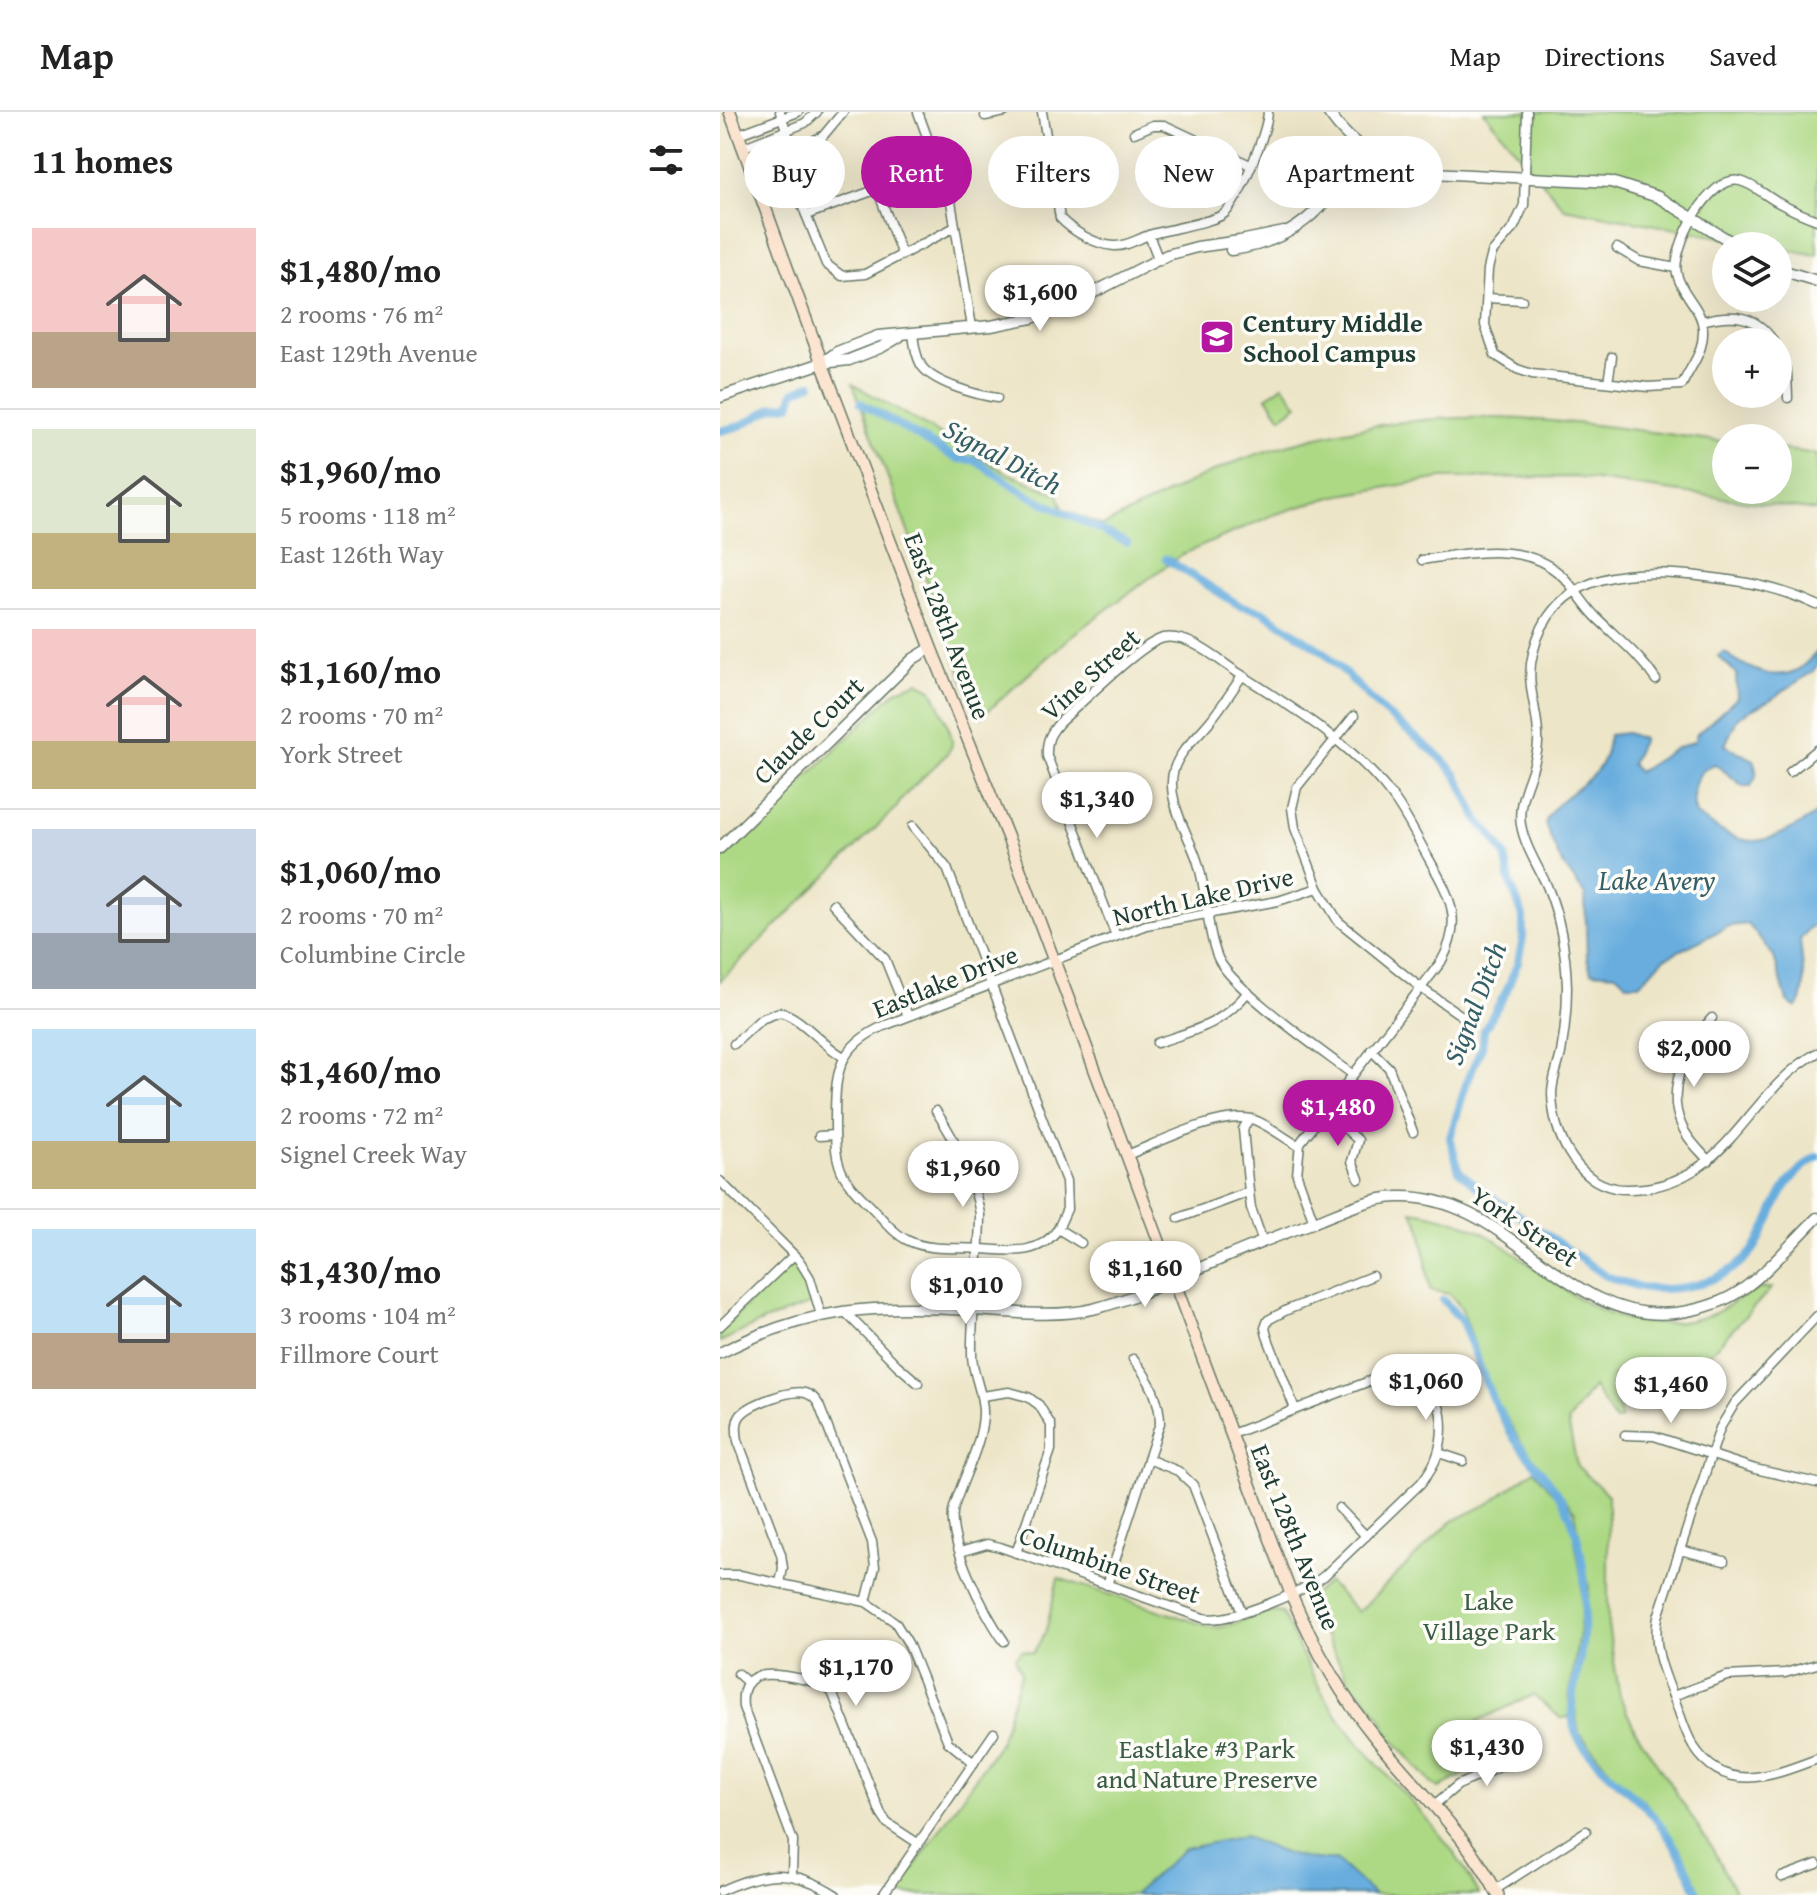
<!DOCTYPE html>
<meta charset="utf-8">
<style>
:root{--surface:#fff;--page:#f6f6f6;--text:#222;--muted:#767676;--line:#e0e0e0;--accent:#b5179e}
body{margin:0;font-family:"Gentium Book Plus",serif;background:var(--page);color:var(--text);height:100vh;display:flex;flex-direction:column;font-size:30px;white-space:nowrap}
*{box-sizing:border-box;margin:0}
p{font-size:26px;color:var(--muted)}
.icon{flex:none;width:44px;height:44px;fill:none;stroke:currentColor;stroke-width:2;stroke-linecap:round;stroke-linejoin:round}
.map{position:relative;flex:1;overflow:hidden}
.drawer{display:flex;flex-direction:column;background:var(--surface);width:720px}
.drawer>*{flex:none}
.banner{position:absolute;left:24px;top:24px;width:760px;height:72px;display:flex;gap:16px}
.controls{position:absolute;left:992px;top:120px;display:grid;gap:16px}
.controls a{display:grid;place-items:center;width:80px;height:80px;border-radius:50%;background:var(--surface);box-shadow:0 8px 32px #0002;font-size:40px}
.price{position:absolute;translate:-50% -68px;padding:0 18px;border-radius:28px;background:#fff;color:#222;font-size:26px;line-height:52px;filter:drop-shadow(0 2px 4px #0008)}
.price::after{content:'';position:absolute;left:50%;top:48px;width:24px;height:18px;margin-left:-12px;background:inherit;clip-path:polygon(0 0,100% 0,50% 100%)}
.price.active{background:var(--accent);color:#fff}
ul{padding:0;list-style:none}
li{display:flex;align-items:center;gap:24px;height:200px;padding:0 32px}
li+li{border-top:2px solid var(--line)}
li span{display:grid;place-items:center;flex:none;width:224px;height:160px;border-radius:0px;color:#555}
li>.icon{margin-inline-start:auto}
span .icon{width:96px;height:96px;fill:#fffc;stroke-width:1}
li b{font-size:34px}
h2{display:flex;justify-content:space-between;align-items:center;height:96px;padding:0 32px;font-size:34px}
.pill{padding:0 28px;border-radius:36px;background:var(--surface);box-shadow:0 8px 32px #0002;font-size:28px;line-height:72px}
.pill.active{background:var(--accent);color:#fff}
header{display:flex;align-items:center;gap:48px;box-sizing:border-box;height:112px;padding:0 40px;background:var(--surface);border-bottom:2px solid var(--line)}
header strong{font-size:38px}
nav{display:flex;gap:44px;margin-inline-start:auto;font-size:28px}
main{display:flex;flex:1;min-height:0}
.map>svg:first-child{display:block}
</style>
<header>
<strong>Map</strong>
<nav><a>Map</a><a>Directions</a><a>Saved</a></nav>
</header>
<main>
<section class="drawer">
<h2>11 homes<svg class="icon" aria-label="filters" viewBox="0 0 24 24"><path d="M4 7h16M4 17h16"/><circle cx="9" cy="7" r="2"/><circle cx="15" cy="17" r="2"/></svg></h2>
<ul>
<li><span style="background:linear-gradient(#f6c9c9 65%,#b9a48a 0)"><svg class="icon" aria-label="home" viewBox="0 0 24 24"><path d="M3 11l9-7 9 7M6 9v11h12V9"/></svg></span><div><b>$1,480/mo</b><p>2 rooms · 76 m²</p><p>East 129th Avenue</p></div></li>
<li><span style="background:linear-gradient(#dfe7d0 65%,#c2b280 0)"><svg class="icon" aria-label="home" viewBox="0 0 24 24"><path d="M3 11l9-7 9 7M6 9v11h12V9"/></svg></span><div><b>$1,960/mo</b><p>5 rooms · 118 m²</p><p>East 126th Way</p></div></li>
<li><span style="background:linear-gradient(#f6c9c9 70%,#c2b280 0)"><svg class="icon" aria-label="home" viewBox="0 0 24 24"><path d="M3 11l9-7 9 7M6 9v11h12V9"/></svg></span><div><b>$1,160/mo</b><p>2 rooms · 70 m²</p><p>York Street</p></div></li>
<li><span style="background:linear-gradient(#c9d6e8 65%,#9aa5b1 0)"><svg class="icon" aria-label="home" viewBox="0 0 24 24"><path d="M3 11l9-7 9 7M6 9v11h12V9"/></svg></span><div><b>$1,060/mo</b><p>2 rooms · 70 m²</p><p>Columbine Circle</p></div></li>
<li><span style="background:linear-gradient(#bfe0f5 70%,#c2b280 0)"><svg class="icon" aria-label="home" viewBox="0 0 24 24"><path d="M3 11l9-7 9 7M6 9v11h12V9"/></svg></span><div><b>$1,460/mo</b><p>2 rooms · 72 m²</p><p>Signel Creek Way</p></div></li>
<li><span style="background:linear-gradient(#bfe0f5 65%,#b9a48a 0)"><svg class="icon" aria-label="home" viewBox="0 0 24 24"><path d="M3 11l9-7 9 7M6 9v11h12V9"/></svg></span><div><b>$1,430/mo</b><p>3 rooms · 104 m²</p><p>Fillmore Court</p></div></li>
</ul>
</section>
<div class="map">
<svg width="1097" height="1783" viewBox="0 0 1097 1783">
<rect width="100%" height="100%" fill="#fdfcf7"/>
<filter id="ink" filterUnits="userSpaceOnUse"><feTurbulence type="fractalNoise" baseFrequency=".0125" numOctaves="2"/><feDisplacementMap in="SourceGraphic" scale="16" xChannelSelector="R" yChannelSelector="G"/><feConvolveMatrix kernelMatrix="1 2 1 2 8 2 1 2 1" color-interpolation-filters="sRGB"/></filter>
<filter id="wash" filterUnits="userSpaceOnUse"><feTurbulence type="fractalNoise" baseFrequency=".006" numOctaves="4" result="noise"/><feDisplacementMap in="SourceGraphic" scale="32" xChannelSelector="R" yChannelSelector="G"/><feGaussianBlur stdDeviation="1.8" result="paint"/><feColorMatrix in="noise" values="0 0 0 0 0 0 0 0 0 0 0 0 0 0 0 0 0 1.4 0 .05"/><feComposite in="paint" operator="in"/></filter>
<g filter="url(#wash)">
<rect width="100%" height="100%" fill="#ede5c7"/>
<g fill="#add985" stroke="#668b5c" stroke-width="2">
<polygon points="764,0 1097,0 1097,143 844,96"/>
<path d="M133,272l154,89 51,21 5,15 40,17c51,-25 100,-53 154,-72 73,-24 156,-38 233,-36 79,1 158,14 236,24v48h52v-41l39,5v57l-243,-34 -132,1 -107,18 -62,19 -92,40 -109,80 -91,82 -5,-3z"/>
<polygon points="563,273 578,293 561,305 547,285"/>
<path d="M198,570l14,7c5,13 21,42 20,55 0,12 -47,44 -55,63l-177,174v-121l177,-170z"/>
<path d="M692,1099c27,4 52,11 75,24 48,28 86,71 141,85 26,6 60,4 85,-6 23,-10 32,-27 59,-26l-70,74 -18,34 -71,-20 8,43 -6,2 -22,-34 -25,35 9,44 31,29v131l12,71 15,33 77,118 25,47h-36l-6,-16 -49,-76 -31,-27 -36,-43 -5,-30 12,-71 3,-45 -14,-75 -55,-71 -28,-48 -30,-84 -12,-15 -20,-4 -9,-62z"/>
<path d="M68,1154h7c10,8 14,22 17,35l-3,4 -45,16 -44,21v-11z"/>
<polygon points="814,1358 850,1400 861,1464 862,1500 849,1587 852,1605 841,1606 813,1583 732,1621 748,1660 719,1676 712,1672 668,1622 661,1606 644,1584 631,1572 588,1492 594,1482 608,1470 638,1500 731,1410 770,1391"/>
<path d="M338,1466l156,50c22,-1 46,-20 68,-15 18,37 35,75 59,108 44,59 106,107 138,174h-584l105,-153 21,-69 -6,-16 7,-7 11,3 13,-22z"/>
</g>
<g fill="#68adde" stroke="#447589" stroke-width="2">
<path d="M1004,540c20,14 47,31 73,18 7,-4 14,-12 20,-18v14l-5,6 -42,28 -32,17 -13,28 29,15 3,14 -6,12h-8l-28,-22c-23,8 -25,30 -19,51 16,10 38,27 58,26 20,-1 47,-17 63,-28v111l-8,4 -9,12c1,19 10,56 -4,68l-9,-7 -13,-44 -26,-33 -19,2 -64,32 -26,26h-11l-11,-10 -26,-2 -4,-14 -2,-63 -25,-35 -15,-36c8,-25 36,-34 52,-54 8,-9 10,-23 12,-35l18,-2 16,6 -12,25 7,8 37,-23 20,-8v-5l42,-38 -1,-25 -18,-17z"/>
<path d="M524,1724c34,15 55,26 92,24l38,35h-241l51,-46z"/>
</g>
<g fill="none" stroke-linecap="round" stroke-linejoin="round">
<g stroke="#68adde" stroke-width="8">
<polyline points="141,291 237,347 254,348 308,383 407,431"/>
<polyline points="0,319 20,314 54,295 70,293 74,280 91,272"/>
<path d="M446,447l73,46 23,6 62,41 60,60 56,45 17,19 22,46 9,8 17,25 5,27 13,35v21l-5,24 -12,30 -22,38 -2,17 -14,31 -18,60 9,33 16,14 131,91c17,6 34,13 53,13 34,1 77,-13 97,-43 23,-37 19,-62 61,-89"/>
<polyline points="723,1188 742,1209 772,1286 795,1328 828,1368"/>
<path d="M830,1371c39,46 39,119 30,175 -4,23 -12,49 -5,73 7,21 45,52 61,67 25,22 52,65 62,97"/>
</g>
</g>
</g>
<g filter="url(#ink)">
<g fill="none" stroke-linecap="round" stroke-linejoin="round">
<g stroke="#677867" stroke-width="11">
<g id="minor">
<polyline points="60,0 73,38 74,68 78,83 106,152 122,164 145,162 235,115"/>
<polyline points="198,0 231,90 252,215"/>
<path d="M322,0l18,106c12,13 36,27 54,28 11,1 24,-7 35,-11 17,-6 67,-13 76,-22 15,-14 42,-81 43,-101"/>
<path d="M807,0l-3,93 -10,22 -22,26 -4,16 -3,56 10,30 22,14 15,5 116,13 34,-2c9,-20 22,-32 21,-56 -1,-21 -22,-35 -26,-55 -6,-26 32,-100 63,-93 13,3 26,15 37,21 13,7 26,13 40,18"/>
<polyline points="265,4 285,0"/>
<polyline points="414,21 433,13 444,13 530,53"/>
<polyline points="19,22 78,0"/>
<polyline points="24,35 85,11 97,0"/>
<polyline points="73,38 103,24 123,0"/>
<polyline points="86,103 155,78 159,82 182,143"/>
<polyline points="429,123 439,149"/>
<polyline points="897,136 919,149 956,156"/>
<polyline points="767,186 802,188"/>
<path d="M982,209c30,-8 54,-7 72,21"/>
<path d="M193,221c1,11 3,23 8,32 11,18 56,30 76,33"/>
<polyline points="1058,239 1067,261 1068,286"/>
<polyline points="888,270 892,245"/>
<path d="M702,448c45,-7 100,-19 138,14 14,12 23,30 36,43 21,21 43,37 60,63"/>
<path d="M1097,493c-40,-18 -68,-23 -111,-28 -69,-9 -153,-9 -173,76 -9,35 7,58 5,90 -1,29 -22,52 -17,82 4,22 17,41 26,61 13,31 19,67 20,101 0,22 -2,44 -6,66 -3,14 -9,27 -9,41 1,38 22,86 63,94 9,2 21,1 30,0 85,-11 104,-97 172,-135"/>
<path d="M522,564c-10,15 -20,30 -32,45 -12,15 -30,29 -36,48 -9,28 13,63 22,88 12,33 9,69 22,101 13,30 104,93 134,116"/>
<polyline points="634,604 577,675 572,696 575,716 598,776 618,809 701,876 748,908"/>
<polyline points="1070,660 1097,638"/>
<polyline points="193,714 227,756 346,1069 347,1097 338,1117 361,1131"/>
<polyline points="113,792 165,847 188,904"/>
<path d="M396,824l-69,-180c-1,-15 3,-23 13,-34 20,-17 83,-81 104,-84 27,-4 55,23 76,36 54,35 113,70 152,122 15,20 25,42 37,63 21,37 35,62 12,103l-141,181 -3,32 17,47"/>
<path d="M437,931c40,-14 63,-17 91,-51"/>
<path d="M14,932l27,-25 19,-7c20,4 43,34 64,45"/>
<polyline points="651,938 669,956 693,1020"/>
<polyline points="604,998 638,1028 632,1049 639,1067"/>
<path d="M216,999c20,30 38,67 44,103 0,47 -9,94 -8,140 0,21 12,39 11,60 -1,31 -20,63 -29,93 -9,31 31,108 50,134"/>
<polyline points="529,1007 523,1017 529,1080 531,1096 543,1130"/>
<polyline points="99,1024 115,1023"/>
<path d="M407,1043c31,-12 90,-43 124,-36 14,3 34,20 48,27"/>
<path d="M989,1049c-8,-9 -18,-18 -24,-29 -23,-39 1,-85 27,-114"/>
<polyline points="0,1069 79,1148 90,1166 101,1203"/>
<polyline points="459,1106 529,1080"/>
<path d="M338,1117c-19,27 -48,22 -77,20 -24,-2 -51,2 -72,-8 -13,-6 -23,-18 -32,-28 -11,-12 -25,-23 -33,-37 -9,-16 -9,-34 -9,-53 0,-49 1,-77 51,-98l260,-100 132,-24 40,-13"/>
<polyline points="124,1199 177,1253 198,1271"/>
<path d="M1097,1204l-82,87 -15,25 -62,189c-6,30 6,56 17,84 6,15 10,32 19,46 32,49 80,28 123,12"/>
<polyline points="0,1214 74,1143"/>
<polyline points="262,1284 289,1280 308,1285 319,1293 331,1313 331,1338 296,1441"/>
<polyline points="575,1297 547,1224 545,1216 548,1208 567,1198 652,1164"/>
<polyline points="905,1323 934,1324 1035,1357 1097,1371"/>
<polyline points="719,1341 743,1349"/>
<polyline points="428,1347 458,1359 473,1373 522,1501"/>
<polyline points="619,1396 646,1424"/>
<polyline points="960,1438 1004,1449"/>
<path d="M240,1440l27,-8 13,3 203,71c25,6 100,-26 121,-42l97,-93c7,-9 13,-17 16,-27 13,-36 1,-85 -44,-84l-161,62"/>
<polyline points="0,1463 20,1463 146,1490 175,1510 188,1531 228,1630 254,1651"/>
<path d="M60,1471l3,-15 -2,-14 -43,-113c-1,-9 -3,-17 2,-25 9,-12 51,-27 65,-23 7,2 11,6 14,12l53,137 3,25 -9,35"/>
<path d="M387,1473l53,-162c0,-25 -11,-45 -27,-64"/>
<polyline points="18,1562 28,1571"/>
<polyline points="953,1584 1007,1564 1065,1561 1097,1552"/>
<polyline points="714,1693 738,1673 809,1642"/>
<path d="M72,1762l1,-33 -50,-134c-4,-39 27,-34 54,-29 13,3 25,4 35,14l49,122 6,9 32,21"/>
<polyline points="1062,1765 1097,1752"/>
<polyline points="775,1778 866,1719"/>
<path d="M0,1779c45,-21 74,-23 116,4"/>
<polyline points="163,1783 274,1621"/>
</g>
</g>
<g stroke="#677867" stroke-width="13">
<g id="tertiary">
<path d="M608,0c25,38 61,56 105,61l178,9 47,15 80,49"/>
<path d="M511,138c70,-9 94,-46 134,-99"/>
<polyline points="1058,157 1097,169"/>
<polyline points="102,251 117,240 158,224 271,214 312,206 357,189 447,143 477,135 520,129 564,120"/>
<polyline points="0,285 102,251 129,248 162,235 179,225"/>
<polyline points="0,736 193,547 211,536"/>
<path d="M0,1241c89,-46 155,-49 252,-43 39,2 82,8 121,-1 36,-9 72,-26 107,-41 37,-16 74,-31 112,-45 28,-11 56,-25 86,-26 110,-4 166,128 277,116 24,-3 48,-10 68,-24 27,-19 50,-48 74,-71"/>
</g>
</g>
<g stroke="#677867" stroke-width="14">
<path id="secondary" d="M10,0l92,251 109,285 79,195 281,751c22,51 48,99 83,142 42,53 93,98 124,159"/>
</g>
<use href="#minor" stroke="#fff" stroke-width="8"/>
<use href="#tertiary" stroke="#fff" stroke-width="10"/>
<use href="#secondary" stroke="#fce5d0" stroke-width="11"/>
</g>
</g>
<defs>
<g id="school-square" transform="scale(1.8)"><rect x="-9" y="-9" width="18" height="18" rx="4" fill="#b5179e" stroke="#fdfcf7"/><path d="M0-5L7-2L0 1L-7-2ZM-4 1L0 2.5L4 1V4Q0 6-4 4Z" fill="#fff"/></g>
</defs>
<g fill-rule="evenodd">
<use href="#school-square" x="497" y="225"/>
</g>
<g text-anchor="middle" dominant-baseline="central" stroke-width="7" stroke-linejoin="round" paint-order="stroke">
<g font-size="26" font-weight="bold" fill="#1f3d34" stroke="#fdfcf7" text-anchor="start">
<text x="523" y="210">Century Middle<tspan x="523" dy="30">School Campus</tspan></text>
</g>
<g font-size="26" fill="#1f3d34" stroke="#fdfcf7">
<text transform="translate(228 514) rotate(69)">East 128th Avenue</text>
<text transform="translate(370 562) rotate(-42)">Vine Street</text>
<text transform="translate(88 618) rotate(-44)">Claude Court</text>
<text transform="translate(483 784) rotate(-13)">North Lake Drive</text>
<text transform="translate(225 869) rotate(-22)">Eastlake Drive</text>
<text transform="translate(805 1114) rotate(34)">York Street</text>
<text transform="translate(576 1425) rotate(68)">East 128th Avenue</text>
<text transform="translate(390 1452) rotate(19)">Columbine Street</text>
</g>
<g font-size="26" fill="#3b5c44" stroke="#fdfcf7">
<text x="769" y="1488">Lake<tspan x="769" dy="30">Village Park</tspan></text>
<text x="487" y="1636">Eastlake #3 Park<tspan x="487" dy="30">and Nature Preserve</tspan></text>
</g>
<g font-size="28" font-style="italic" fill="#355f67" stroke="#fdfcf7">
<text transform="translate(283 344) rotate(28)">Signal Ditch</text>
<text x="937" y="767">Lake Avery</text>
<text transform="translate(754 891) rotate(-69)">Signal Ditch</text>
</g>
</g>
</svg>
<div class="controls">
<a><svg class="icon" aria-label="layers" viewBox="0 0 24 24"><path d="M12 4l9 5-9 5-9-5zM3 14l9 5 9-5"/></svg></a>
<a>+</a>
<a>−</a>
</div>
<b class="price" style="left:320px;top:221px">$1,600</b>
<b class="price" style="left:377px;top:728px">$1,340</b>
<b class="price" style="left:974px;top:977px">$2,000</b>
<b class="price active" style="left:618px;top:1036px">$1,480</b>
<b class="price" style="left:243px;top:1097px">$1,960</b>
<b class="price" style="left:425px;top:1197px">$1,160</b>
<b class="price" style="left:246px;top:1214px">$1,010</b>
<b class="price" style="left:706px;top:1310px">$1,060</b>
<b class="price" style="left:951px;top:1313px">$1,460</b>
<b class="price" style="left:136px;top:1596px">$1,170</b>
<b class="price" style="left:767px;top:1676px">$1,430</b>
<div class="banner">
<a class="pill">Buy</a>
<a class="pill active">Rent</a>
<a class="pill">Filters</a>
<a class="pill">New</a>
<a class="pill">Apartment</a>
</div>
</div>
</main>
